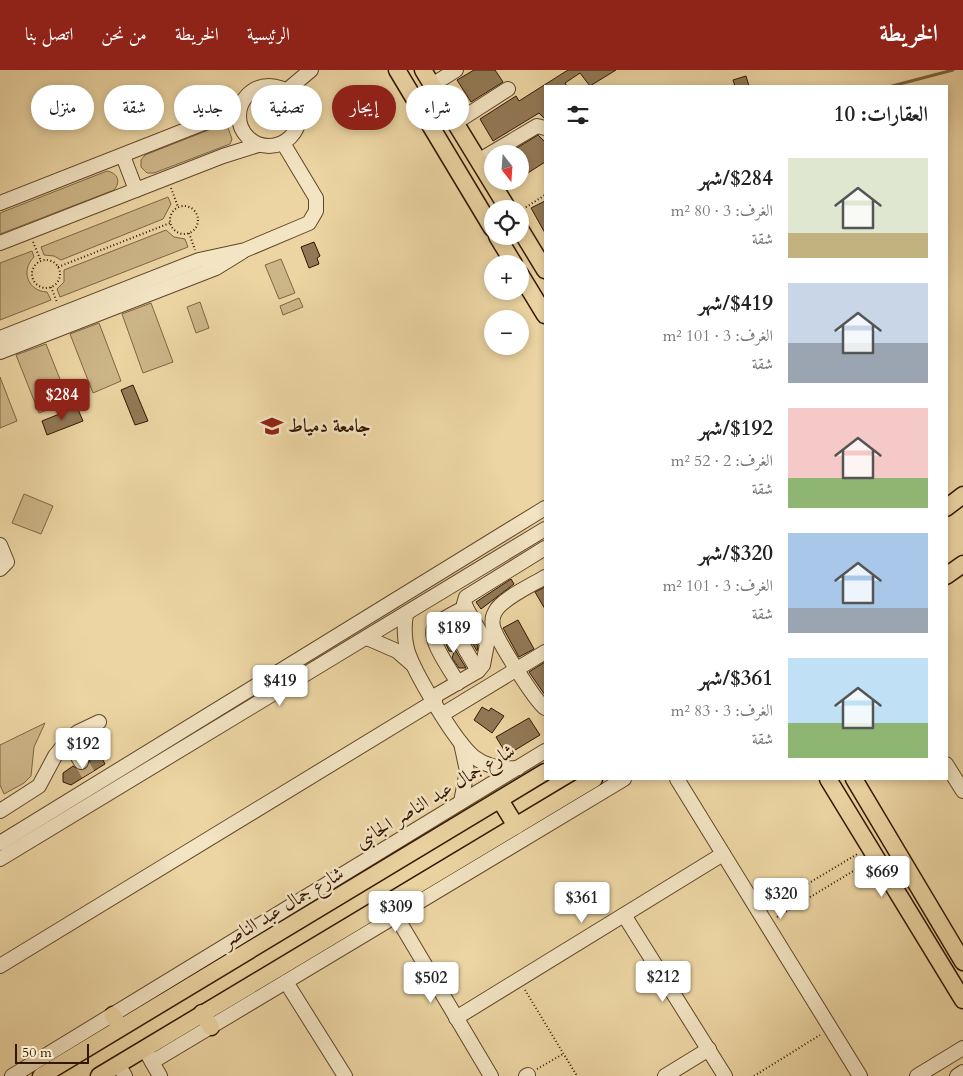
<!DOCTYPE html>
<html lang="ar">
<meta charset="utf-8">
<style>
:root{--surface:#fff;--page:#f6f6f6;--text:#222;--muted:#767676;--accent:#8f2418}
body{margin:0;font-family:Cardo,Amiri,serif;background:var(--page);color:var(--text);direction:rtl;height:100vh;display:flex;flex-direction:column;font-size:19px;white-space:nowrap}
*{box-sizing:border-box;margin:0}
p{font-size:16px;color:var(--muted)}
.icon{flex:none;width:28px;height:28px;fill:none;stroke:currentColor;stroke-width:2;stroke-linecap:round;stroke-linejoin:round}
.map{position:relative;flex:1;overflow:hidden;direction:ltr}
.side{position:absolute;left:544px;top:15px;width:404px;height:695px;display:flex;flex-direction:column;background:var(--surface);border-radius:0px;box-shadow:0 2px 8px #0003;direction:rtl}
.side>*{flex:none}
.banner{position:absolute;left:15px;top:15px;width:454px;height:45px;direction:rtl;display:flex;gap:10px}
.needle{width:32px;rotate:163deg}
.tools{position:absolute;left:484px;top:75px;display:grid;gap:10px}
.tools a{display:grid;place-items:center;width:45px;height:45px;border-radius:50%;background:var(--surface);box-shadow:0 2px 8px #0003;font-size:25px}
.scale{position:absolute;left:15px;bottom:12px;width:74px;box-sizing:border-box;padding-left:5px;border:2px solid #311600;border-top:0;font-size:14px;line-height:18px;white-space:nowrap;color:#311600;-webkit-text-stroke:4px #f3e4c3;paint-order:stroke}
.price{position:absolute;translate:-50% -42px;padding:0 11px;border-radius:5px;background:#fff;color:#222;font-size:16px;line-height:32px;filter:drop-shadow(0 1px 2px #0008)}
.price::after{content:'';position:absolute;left:50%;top:30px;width:15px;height:11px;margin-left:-8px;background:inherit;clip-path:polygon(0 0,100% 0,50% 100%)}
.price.on{background:var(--accent);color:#fff}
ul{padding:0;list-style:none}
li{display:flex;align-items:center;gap:15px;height:125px;padding:0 20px}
li span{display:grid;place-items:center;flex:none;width:140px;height:100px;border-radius:0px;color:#555}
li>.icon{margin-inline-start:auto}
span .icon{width:60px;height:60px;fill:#fffc;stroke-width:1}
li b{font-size:21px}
h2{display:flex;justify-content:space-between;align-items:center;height:60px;padding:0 20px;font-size:21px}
.chip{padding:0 18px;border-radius:22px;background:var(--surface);box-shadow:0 2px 8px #0003;font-size:18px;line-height:45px}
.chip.on{background:var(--accent);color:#fff}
header{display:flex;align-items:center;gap:30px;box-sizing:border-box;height:70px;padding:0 25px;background:var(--accent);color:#fff}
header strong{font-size:24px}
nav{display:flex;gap:28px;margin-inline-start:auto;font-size:18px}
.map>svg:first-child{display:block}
</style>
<header>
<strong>الخريطة</strong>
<nav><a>الرئيسية</a><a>الخريطة</a><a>من نحن</a><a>اتصل بنا</a></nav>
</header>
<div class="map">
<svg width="963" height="1006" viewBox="0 0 963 1006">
<rect width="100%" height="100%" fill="#ecd5a3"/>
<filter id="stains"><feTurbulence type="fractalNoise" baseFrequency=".004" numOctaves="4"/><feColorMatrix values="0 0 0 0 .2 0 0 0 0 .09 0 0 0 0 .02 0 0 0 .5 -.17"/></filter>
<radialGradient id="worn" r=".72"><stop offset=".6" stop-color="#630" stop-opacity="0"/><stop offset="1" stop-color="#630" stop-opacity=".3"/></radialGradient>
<g fill="#ccb587" stroke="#7e6644">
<polygon points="224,54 227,55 232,69 230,74 154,103 147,103 141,97 141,90 145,85"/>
<path d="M107,101c11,2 14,11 7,19l-114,44v-21z"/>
<polygon points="168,127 171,134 163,149 61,190 54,186 44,185 41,177"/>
<polygon points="166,160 174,167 185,169 188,177 60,227 57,219 64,212 64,200"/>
<path d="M32,181l2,6c-14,14 -6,34 13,35l4,8 -51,20v-57z"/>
<polygon points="281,189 295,223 279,229 265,195"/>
<polygon points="299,228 303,237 283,245 280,236"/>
<polygon points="200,232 209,258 196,263 187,237"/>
<polygon points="151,233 173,292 143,303 122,244"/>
<polygon points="99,253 121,311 93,323 70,264"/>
<polygon points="46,274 69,332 39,343 16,285"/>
<polygon points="0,307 17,351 0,358"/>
<polygon points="24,424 53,436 41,464 12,453"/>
<polygon points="45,653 34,677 31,706 24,713 4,724 0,715 0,675"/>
</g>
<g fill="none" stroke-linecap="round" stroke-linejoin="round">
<polyline stroke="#7b6241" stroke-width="3" points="892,16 953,0"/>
</g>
<g fill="#927955" stroke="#311600">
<polygon points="474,0 495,0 503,12 471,32 457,10"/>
<polygon points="568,0 616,0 590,16 580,3 565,13 567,16 545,16 545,49 539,43 493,71 480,49 516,26 519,31"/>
<polygon points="746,6 749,16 735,16 733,10"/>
<polygon points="538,65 545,72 545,92 520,108 520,84 507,84"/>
<polygon points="545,131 545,163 531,138"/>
<polygon points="314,172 320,186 317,188 319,194 309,198 301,177"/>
<polygon points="133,315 148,351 135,355 121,320"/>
<polygon points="77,337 83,351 47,365 42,351"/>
<polygon points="511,509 514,514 481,539 476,532"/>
<polygon points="545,517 545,539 535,522"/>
<polygon points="462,549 469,560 468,563 471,564 478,576 477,581 459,551"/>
<polygon points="518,550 534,579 519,587 503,558"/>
<polygon points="443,567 448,568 466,598 459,598 452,588 454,582 449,581"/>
<polygon points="545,592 545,625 529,602"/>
<polygon points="482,637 489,641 491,638 504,646 492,663 474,650"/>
<polygon points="529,648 540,665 507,685 496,667"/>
<polygon points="98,681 105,694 71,715 63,712 63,703 73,696 81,701 86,699 90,692 88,687"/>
</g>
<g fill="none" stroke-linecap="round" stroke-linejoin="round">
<polyline stroke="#c7af82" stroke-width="14" stroke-dasharray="14 7" stroke-linecap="butt" points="81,692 88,704"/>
<g stroke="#604629" stroke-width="16">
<g id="minor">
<polyline points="432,15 456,0"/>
<circle cx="269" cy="46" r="30"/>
<polyline points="286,21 311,0"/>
<polyline points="455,53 508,19"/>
<polyline points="123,86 136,120"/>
<polyline points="478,91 537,56 545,58"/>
<polyline points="0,133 219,47 240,35"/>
<polyline points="0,173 223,86 258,75"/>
<polyline points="0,268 199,190 245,180 309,153 316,141 316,128 283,73"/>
<polyline points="0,282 216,198 242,182"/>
<polyline points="0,475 7,492 0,499"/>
<path d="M545,507c-13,8 -44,22 -50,35 -3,5 -3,10 -2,15 4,13 42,74 52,81"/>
<path d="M406,544c-2,12 -2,23 1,35 6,22 49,94 67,108 13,10 28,12 44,11"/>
<polyline points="447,548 478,601"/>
<polyline points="367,568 397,581 413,595"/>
<path d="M458,613c-6,-11 -32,-45 -23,-57 7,-8 22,-14 31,-19"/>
<polyline points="433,627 478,601 483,595 487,574 464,534 466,527 545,478"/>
<polyline points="443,644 545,582"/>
<polyline points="68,670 81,692"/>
<polyline points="461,673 467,701 461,732"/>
<polyline points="946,694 963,721"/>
<polyline points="677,709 860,1006"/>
<polyline points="0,741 39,716 55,686 68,670 78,662 99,652"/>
<polyline points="0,773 545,438"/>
<polyline points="0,789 545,459"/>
<polyline points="624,845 725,1006"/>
<polyline points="396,846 491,1006"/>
<polyline points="0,896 435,631"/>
<polyline points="286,912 345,1006"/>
<polyline points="456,948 723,784"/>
<polyline points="148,985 160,1006"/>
<polyline points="152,992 624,709"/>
<polyline points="118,994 125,1006"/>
<polyline points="12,1006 545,681"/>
<polyline points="526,1006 528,1005"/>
<polyline points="665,1006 709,979"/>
<polyline points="917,1006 963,978"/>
<polyline points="957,1006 963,1002"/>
</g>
</g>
<g stroke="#311600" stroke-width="19">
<g id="major">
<polyline points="397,0 492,158"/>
<polyline points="423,0 508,139"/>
<polyline points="520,159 545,200"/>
<polyline points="497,166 514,194"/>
<polyline points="520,204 545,245"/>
<polyline points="946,438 963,425"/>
<polyline points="946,506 963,494"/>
<polyline points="828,709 963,930"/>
<polyline points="854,709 963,892"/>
<polyline points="500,730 516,756"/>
<polyline points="202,943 211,957"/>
<polyline points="113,945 120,958"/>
<polyline points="41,1006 545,702"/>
<polyline points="99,1006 594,709"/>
</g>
</g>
<g stroke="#311600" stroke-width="2" stroke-dasharray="1 2.5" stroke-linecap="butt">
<polyline points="171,118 178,137"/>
<circle cx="184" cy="150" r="14"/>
<polyline points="520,141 545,125"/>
<polyline points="189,163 195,180"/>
<polyline points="33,172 41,191"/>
<circle cx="46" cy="204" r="14"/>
<polyline points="58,197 170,153"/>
<polyline points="51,217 57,232"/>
<polyline points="769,837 859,783"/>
<polyline points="777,847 865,794"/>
<polyline points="525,920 577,1006"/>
<polyline points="537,999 563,984"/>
<polyline points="754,1006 820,965"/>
</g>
<use href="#minor" stroke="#f3e4c3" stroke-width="14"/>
<use href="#major" stroke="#ecd5a3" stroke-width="16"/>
</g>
<defs>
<g id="university-bare" transform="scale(1.725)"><path d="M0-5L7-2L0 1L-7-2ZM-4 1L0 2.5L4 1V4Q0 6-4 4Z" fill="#8f2418" stroke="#f3e4c3" stroke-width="2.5" paint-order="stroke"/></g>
</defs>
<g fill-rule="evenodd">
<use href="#university-bare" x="272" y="356"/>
</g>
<g text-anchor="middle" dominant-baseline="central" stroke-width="5" stroke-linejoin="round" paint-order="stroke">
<g font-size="19" font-weight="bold" fill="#311600" stroke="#f3e4c3" text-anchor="start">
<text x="288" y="356">جامعة دمياط</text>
</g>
<g font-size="19" fill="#311600" stroke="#f3e4c3">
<text transform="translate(435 726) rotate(-31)">شارع جمال عبد الناصر الجانبى</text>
<text transform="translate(283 837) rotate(-31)">شارع جمال عبد الناصر</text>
</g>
</g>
<rect width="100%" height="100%" filter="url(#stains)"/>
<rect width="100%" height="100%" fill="url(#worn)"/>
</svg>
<div class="tools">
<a><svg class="needle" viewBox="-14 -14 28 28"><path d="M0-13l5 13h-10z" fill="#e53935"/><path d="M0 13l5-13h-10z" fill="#767676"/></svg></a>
<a><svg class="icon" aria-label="locate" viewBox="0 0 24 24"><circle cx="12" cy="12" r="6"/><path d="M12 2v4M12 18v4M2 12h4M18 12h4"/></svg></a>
<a>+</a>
<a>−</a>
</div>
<div class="scale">50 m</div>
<b class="price on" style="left:62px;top:351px">$284</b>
<b class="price" style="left:454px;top:584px">$189</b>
<b class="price" style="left:280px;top:637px">$419</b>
<b class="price" style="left:83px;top:700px">$192</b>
<b class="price" style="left:882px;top:828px">$669</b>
<b class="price" style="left:781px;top:850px">$320</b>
<b class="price" style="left:582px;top:854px">$361</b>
<b class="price" style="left:396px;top:863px">$309</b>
<b class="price" style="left:663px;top:933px">$212</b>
<b class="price" style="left:431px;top:934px">$502</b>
<div class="banner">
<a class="chip">شراء</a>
<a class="chip on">إيجار</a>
<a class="chip">تصفية</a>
<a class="chip">جديد</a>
<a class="chip">شقة</a>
<a class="chip">منزل</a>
</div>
<section class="side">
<h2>العقارات: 10<svg class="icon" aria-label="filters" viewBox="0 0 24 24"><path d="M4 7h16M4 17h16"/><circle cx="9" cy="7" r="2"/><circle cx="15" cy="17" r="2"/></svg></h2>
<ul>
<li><span style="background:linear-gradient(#dfe7d0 75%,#c2b280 0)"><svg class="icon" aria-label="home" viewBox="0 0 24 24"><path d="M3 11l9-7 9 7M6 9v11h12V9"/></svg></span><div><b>$284/شهر</b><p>الغرف: 3 · 80 m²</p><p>شقة</p></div></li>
<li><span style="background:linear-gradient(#c9d6e8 60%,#9aa5b1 0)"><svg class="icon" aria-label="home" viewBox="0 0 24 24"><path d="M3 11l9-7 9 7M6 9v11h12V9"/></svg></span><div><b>$419/شهر</b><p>الغرف: 3 · 101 m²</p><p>شقة</p></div></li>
<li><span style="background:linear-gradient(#f6c9c9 70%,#8fb573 0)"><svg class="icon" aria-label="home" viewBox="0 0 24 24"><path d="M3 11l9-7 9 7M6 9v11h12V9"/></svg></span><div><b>$192/شهر</b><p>الغرف: 2 · 52 m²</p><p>شقة</p></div></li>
<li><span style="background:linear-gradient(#a9c7e8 75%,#9aa5b1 0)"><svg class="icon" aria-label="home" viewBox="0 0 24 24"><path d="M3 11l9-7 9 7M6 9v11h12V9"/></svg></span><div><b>$320/شهر</b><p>الغرف: 3 · 101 m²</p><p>شقة</p></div></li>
<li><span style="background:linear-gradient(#bfe0f5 65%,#8fb573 0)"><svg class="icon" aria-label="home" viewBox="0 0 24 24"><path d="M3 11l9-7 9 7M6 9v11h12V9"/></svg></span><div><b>$361/شهر</b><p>الغرف: 3 · 83 m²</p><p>شقة</p></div></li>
</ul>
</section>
</div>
